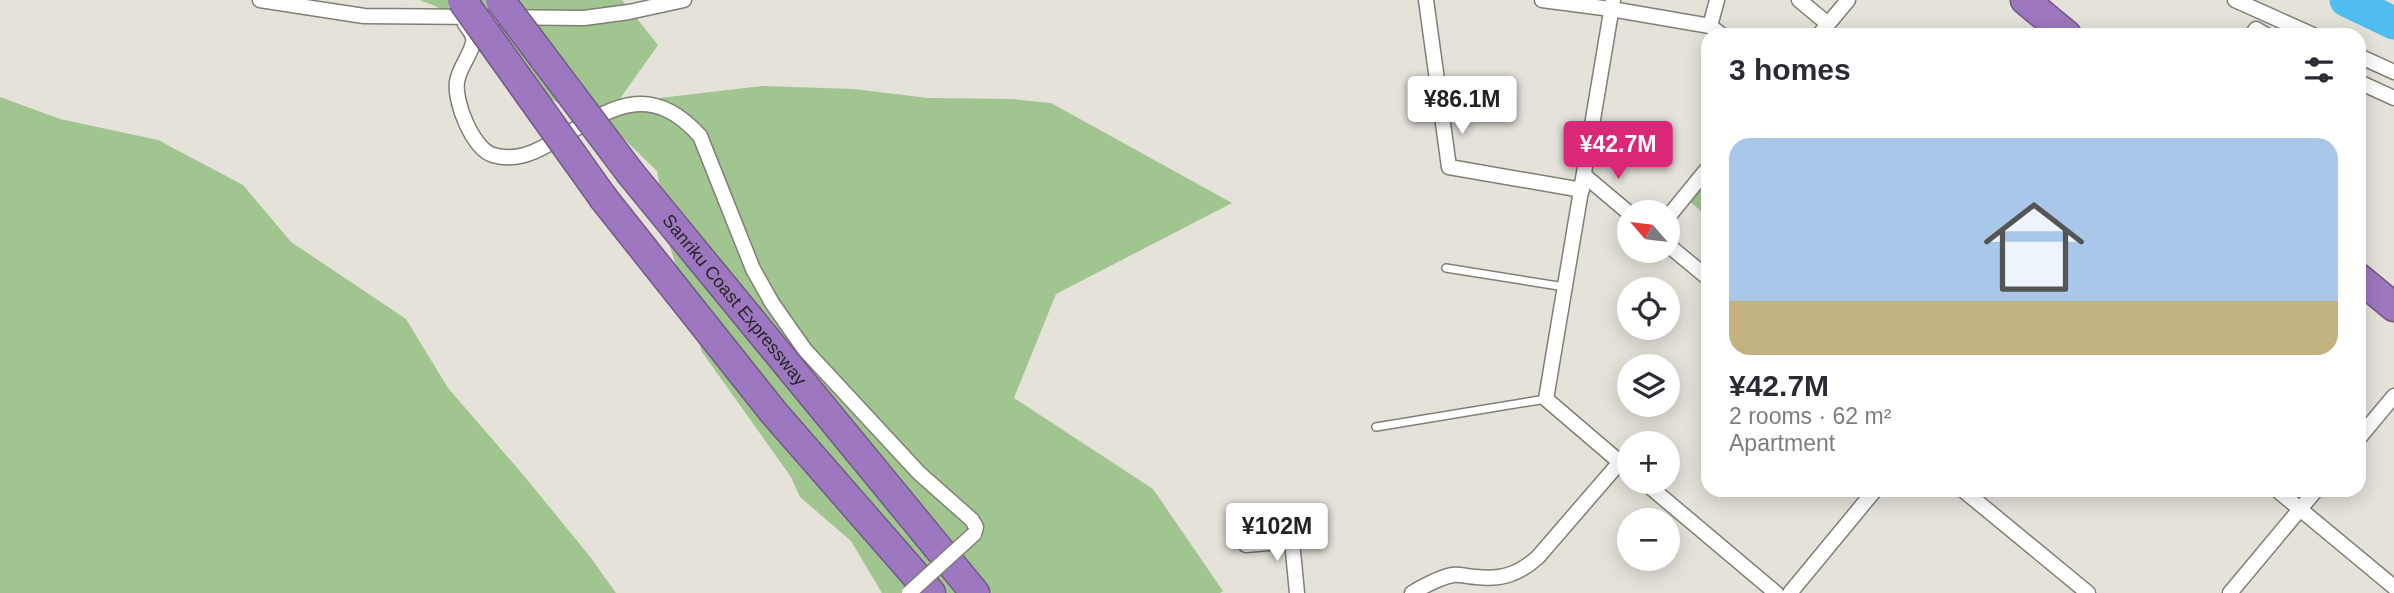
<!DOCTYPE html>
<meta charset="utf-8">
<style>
:root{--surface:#fff;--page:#f2f2f3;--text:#2b2b33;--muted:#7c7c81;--line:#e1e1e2;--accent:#db2777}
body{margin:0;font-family:Arial,sans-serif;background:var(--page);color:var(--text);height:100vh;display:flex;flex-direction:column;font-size:26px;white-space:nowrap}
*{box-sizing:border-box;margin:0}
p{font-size:23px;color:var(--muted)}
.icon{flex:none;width:38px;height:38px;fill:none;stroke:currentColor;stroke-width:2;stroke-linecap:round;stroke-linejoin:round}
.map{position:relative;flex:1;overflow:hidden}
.drawer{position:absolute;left:1701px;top:28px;width:665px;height:469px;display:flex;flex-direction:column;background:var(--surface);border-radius:21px;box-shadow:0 4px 18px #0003}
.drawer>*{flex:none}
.needle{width:46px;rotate:298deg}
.fabs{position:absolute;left:1617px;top:200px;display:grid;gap:14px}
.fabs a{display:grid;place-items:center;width:63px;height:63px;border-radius:50%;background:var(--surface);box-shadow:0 4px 18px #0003;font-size:35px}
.price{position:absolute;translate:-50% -60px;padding:0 16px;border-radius:7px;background:#fff;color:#222;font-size:23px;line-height:46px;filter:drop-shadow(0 2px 4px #0008)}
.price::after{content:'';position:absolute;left:50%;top:42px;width:21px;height:16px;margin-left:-10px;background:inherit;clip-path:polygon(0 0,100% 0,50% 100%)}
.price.active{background:var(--accent);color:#fff}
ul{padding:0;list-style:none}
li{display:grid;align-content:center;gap:14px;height:371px;padding:0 28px}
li+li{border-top:2px solid var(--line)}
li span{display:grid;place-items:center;height:217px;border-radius:21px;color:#555}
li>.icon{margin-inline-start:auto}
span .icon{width:126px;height:126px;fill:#fffc;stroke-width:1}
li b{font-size:30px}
h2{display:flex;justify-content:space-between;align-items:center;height:84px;padding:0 28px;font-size:30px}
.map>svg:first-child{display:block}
</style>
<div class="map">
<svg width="2394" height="593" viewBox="0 0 2394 593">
<rect width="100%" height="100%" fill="#e4e2d9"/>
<g fill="#a0c58f">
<polygon points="419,0 622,0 658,45 617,103 762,86 854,89 928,98 1012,99 1051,103 1232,203 1056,294 1014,398 1153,489 1223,591 1220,593 882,593 851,541 800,497 791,477 702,352 668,240 657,171 621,136 530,88 494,38 433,5"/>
<polygon points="0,97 60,119 158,140 243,185 291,242 406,319 448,388 525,477 591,558 616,593 0,593"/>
<polygon points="1708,176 1708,217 1688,200"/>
</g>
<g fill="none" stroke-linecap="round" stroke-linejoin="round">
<polyline stroke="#50beef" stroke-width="33" points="2346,0 2394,23"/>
<g stroke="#807f76" stroke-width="10">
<g id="lane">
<polyline points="1446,268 1565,287"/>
<polyline points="1376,427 1546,399"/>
</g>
</g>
<g stroke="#807f76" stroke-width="17">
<g id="street">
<polyline points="260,0 364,16 584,18 629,12 684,0"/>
<polyline points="1426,0 1449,167 1582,190"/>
<polyline points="1542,0 1611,9 1710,26 1722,35"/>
<polyline points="1613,0 1546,399 1629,470"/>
<polyline points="1799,0 1828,24"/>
<polyline points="2235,0 2313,35"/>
<path d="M465,24c4,6 10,11 8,19 -3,13 -14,25 -16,39 -3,20 16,67 36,73 21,6 39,-1 56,-11 57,-31 97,-68 151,-8l53,133 19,34 33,47 114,123 53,47 4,7 -2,7"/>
<polyline points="1710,26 1717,0"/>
<polyline points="1819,35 1848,0"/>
<polyline points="2252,35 2256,29 2266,35"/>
<polyline points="2359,56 2394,72"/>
<polyline points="2359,82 2394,98"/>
<polyline points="1585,176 1629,213"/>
<polyline points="1668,217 1708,168"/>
<polyline points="1668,245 1708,278"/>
<polyline points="2359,438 2394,396"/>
<polyline points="1643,481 1776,593"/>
<polyline points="1963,490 2088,593"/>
<polyline points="2277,490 2394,587"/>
<polyline points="1246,545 1292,541 1297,593"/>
<path d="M1412,593c12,-7 28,-16 41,-18 7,-1 16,2 23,2 26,3 43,-3 62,-20l82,-95"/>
<polyline points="1790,593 1875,490"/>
<polyline points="2230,593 2316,490"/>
</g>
</g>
<g stroke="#735a88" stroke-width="31">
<g id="highway">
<polyline points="2025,0 2067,35"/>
<path id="s1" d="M631,174l344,419"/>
<polyline points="604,199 774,413 931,593"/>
<polyline points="2359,278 2394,307"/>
</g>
</g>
<use href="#lane" stroke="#fff" stroke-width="7"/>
<use href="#street" stroke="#fff" stroke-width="14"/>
<use href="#highway" stroke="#9d77bf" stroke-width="28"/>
<g stroke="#807f76" stroke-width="17" stroke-linecap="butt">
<polyline id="street-bridge" points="909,593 974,534"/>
</g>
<g stroke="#735a88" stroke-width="31" stroke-linecap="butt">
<g id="highway-bridge">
<polyline points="462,0 604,199"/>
<polyline points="500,0 631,174"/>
</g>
</g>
<use href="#street-bridge" stroke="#fff" stroke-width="14"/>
<use href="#highway-bridge" stroke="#9d77bf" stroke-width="28"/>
</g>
<g text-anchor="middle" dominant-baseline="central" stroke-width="7" stroke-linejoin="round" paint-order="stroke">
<g font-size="18" fill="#262522" stroke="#e4e2d9">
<text stroke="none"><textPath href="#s1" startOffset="163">Sanriku Coast Expressway</textPath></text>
</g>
</g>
</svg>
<div class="fabs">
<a><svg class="needle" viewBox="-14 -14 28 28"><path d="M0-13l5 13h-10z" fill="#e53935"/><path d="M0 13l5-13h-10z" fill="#7c7c81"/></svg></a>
<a><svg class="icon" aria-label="locate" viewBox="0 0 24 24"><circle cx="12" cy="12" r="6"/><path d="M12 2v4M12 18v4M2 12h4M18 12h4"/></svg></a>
<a><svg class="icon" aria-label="layers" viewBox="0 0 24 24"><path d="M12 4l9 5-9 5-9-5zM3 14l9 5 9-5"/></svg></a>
<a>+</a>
<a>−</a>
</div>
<b class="price" style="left:1462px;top:136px">¥86.1M</b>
<b class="price active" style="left:1618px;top:181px">¥42.7M</b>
<b class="price" style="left:1277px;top:563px">¥102M</b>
<section class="drawer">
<h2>3 homes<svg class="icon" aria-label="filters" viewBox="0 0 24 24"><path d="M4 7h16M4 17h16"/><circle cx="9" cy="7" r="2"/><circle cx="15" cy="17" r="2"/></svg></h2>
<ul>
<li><span style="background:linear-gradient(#a9c7e8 75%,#c2b280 0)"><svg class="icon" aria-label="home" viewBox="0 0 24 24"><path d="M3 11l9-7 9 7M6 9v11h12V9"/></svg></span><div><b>¥42.7M</b><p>2 rooms · 62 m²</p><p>Apartment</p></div></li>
</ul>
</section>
</div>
